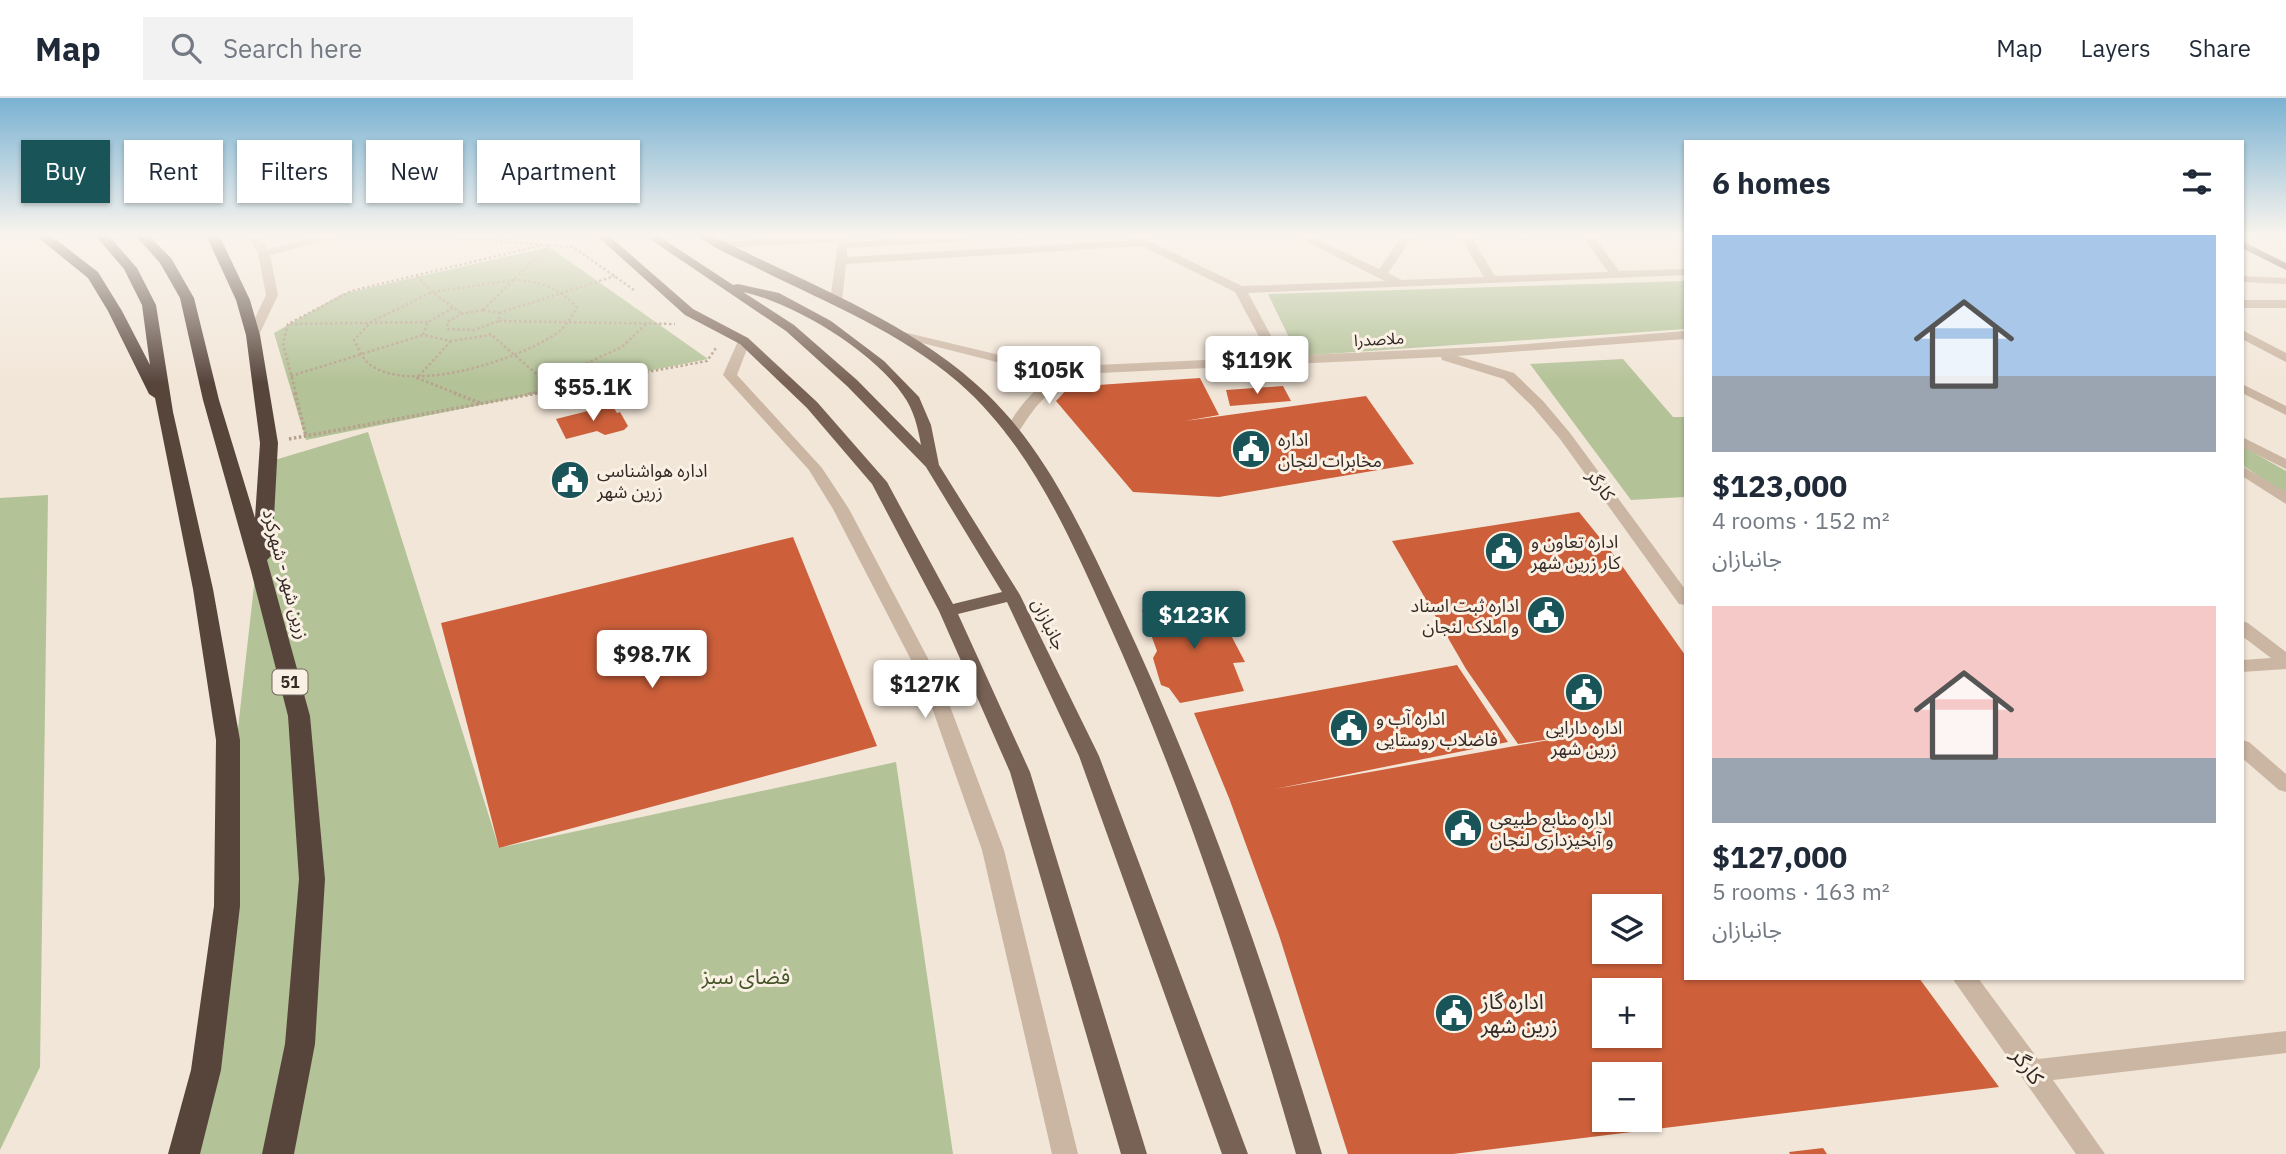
<!DOCTYPE html>
<meta charset="utf-8">
<style>
:root{--surface:#fff;--page:#f2f2f3;--text:#1f2937;--muted:#747a83;--line:#e0e1e3;--accent:#195459}
body{margin:0;font-family:"IBM Plex Sans","Noto Sans Arabic",sans-serif;background:var(--page);color:var(--text);height:100vh;display:flex;flex-direction:column;font-size:26px;white-space:nowrap}
*{box-sizing:border-box;margin:0}
p{font-size:23px;color:var(--muted)}
.icon{flex:none;width:38px;height:38px;fill:none;stroke:currentColor;stroke-width:2;stroke-linecap:round;stroke-linejoin:round}
.map{position:relative;flex:1;overflow:hidden}
.details{position:absolute;left:1684px;top:42px;width:560px;height:840px;display:flex;flex-direction:column;background:var(--surface);border-radius:0px;box-shadow:0 2px 5px #0004}
.details>*{flex:none}
.guide{position:absolute;left:21px;top:42px;width:665px;height:63px;display:flex;gap:14px}
.controls{position:absolute;left:1592px;top:796px;display:grid;gap:14px}
.controls a{display:grid;place-items:center;width:70px;height:70px;border-radius:0px;background:var(--surface);box-shadow:0 2px 5px #0004;font-size:35px}
.price{position:absolute;translate:-50% -60px;padding:0 16px;border-radius:7px;background:#fff;color:#222;font-size:23px;line-height:46px;filter:drop-shadow(0 2px 4px #0008)}
.price::after{content:'';position:absolute;left:50%;top:42px;width:21px;height:16px;margin-left:-10px;background:inherit;clip-path:polygon(0 0,100% 0,50% 100%)}
.price.current{background:var(--accent);color:#fff}
ul{padding:0;list-style:none}
li{display:grid;align-content:center;gap:14px;height:371px;padding:0 28px}
li span{display:grid;place-items:center;height:217px;border-radius:0px;color:#555}
li>.icon{margin-inline-start:auto}
span .icon{width:126px;height:126px;fill:#fffc;stroke-width:1}
li b{font-size:30px}
h2{display:flex;justify-content:space-between;align-items:center;height:84px;padding:0 28px;font-size:30px}
.pill{padding:0 24px;border-radius:0px;background:var(--surface);box-shadow:0 2px 5px #0004;font-size:24px;line-height:63px}
.pill.current{background:var(--accent);color:#fff}
header{display:flex;align-items:center;gap:42px;box-sizing:border-box;height:98px;padding:0 35px;background:var(--surface);border-bottom:2px solid var(--line)}
header strong{font-size:33px}
nav{display:flex;gap:38px;margin-inline-start:auto;font-size:24px}
.search{width:490px;height:63px;background:var(--page);display:flex;align-items:center;gap:18px;box-sizing:border-box;padding:0 24px;border-radius:0px;color:var(--muted);font-size:26px}
.map>svg:first-child{display:block}
</style>
<header>
<strong>Map</strong>
<div class="search"><svg class="icon" aria-label="search" viewBox="0 0 24 24"><circle cx="10" cy="10" r="6"/><path d="M15 15l6 6"/></svg>Search here</div>
<nav><a>Map</a><a>Layers</a><a>Share</a></nav>
</header>
<div class="map">
<svg width="2286" height="1056" viewBox="0 0 2286 1056">
<rect width="100%" height="100%" fill="#f2e6d8"/>
<g fill="#b3c297">
<polygon points="549,149 708,261 306,342 274,235 342,196"/>
<polygon points="1685,183 1685,231 1298,258 1268,196"/>
<polygon points="1623,261 1673,319 1685,319 1685,399 1631,402 1530,266"/>
<polygon points="368,334 499,750 896,664 953,1056 190,1056 268,364"/>
<polygon points="2242,348 2286,373 2286,396 2242,367"/>
<polygon points="48,397 40,969 0,1052 0,400"/>
</g>
<g fill="#cd603b" fill-rule="evenodd">
<polygon points="1200,280 1219,317 1185,323 1366,298 1414,366 1219,399 1133,394 1056,303 1069,289"/>
<polygon points="1283,288 1291,303 1230,308 1226,292"/>
<polygon points="612,307 617,315 620,314 628,328 624,332 605,337 597,333 566,341 556,321"/>
<path d="M1579,414l39,48 67,95v323h234l80,109 -546,67h-105l-69,-219 -50,-137 -35,-85 263,-48 51,77 -233,47 302,-54 -59,9 -52,-75 -74,-128zM1605,808h45v46h-45zM1605,892h45v46h-45zM1605,976h45v46h-45z"/>
<polygon points="793,439 877,648 499,750 441,525"/>
<polygon points="1213,503 1245,564 1233,565 1244,593 1180,605 1169,590 1161,587 1153,560 1157,553 1142,512"/>
<polygon points="1823,1050 1827,1056 1790,1056 1789,1054"/>
</g>
<g fill="none" stroke-linecap="round" stroke-linejoin="round">
<g stroke="#b7a08d" stroke-width="2.5" stroke-dasharray="2.5 2.5" stroke-linecap="butt">
<polyline points="456,137 454,140 573,149 634,192"/>
<polyline points="417,178 432,194 461,215"/>
<path d="M513,182c27,1 46,7 64,28 -6,9 -11,19 -20,25 -37,26 -143,61 -185,33 -9,-5 -13,-17 -18,-26l17,-18 61,-30z"/>
<polyline points="453,210 428,224 423,237 451,243 491,237"/>
<polygon points="483,212 499,215 499,223 474,232 448,231 447,224 461,216"/>
<polyline points="483,212 550,146"/>
<polyline points="499,215 615,178"/>
<polyline points="499,223 675,226"/>
<polyline points="290,226 428,224"/>
<polyline points="489,235 554,291"/>
<polyline points="451,243 417,280 458,296"/>
<polyline points="291,278 423,237"/>
<polyline points="545,284 622,249 646,226"/>
<polyline points="296,296 283,245 288,226 351,193 543,147"/>
<polyline points="528,296 707,263 716,250"/>
</g>
<g stroke="#b7a08d" stroke-width="3.5" stroke-dasharray="2.5 2.5" stroke-linecap="butt">
<polyline points="295,295 306,338"/>
<polyline points="454,295 480,305"/>
<polyline points="289,341 538,295"/>
</g>
<g fill="#cbb6a3" fill-rule="evenodd">
<polygon points="247,137 258,137 267,151 328,137 349,137 270,157 278,197 259,237 253,241 247,237 266,197 258,155"/>
<polygon points="834,137 848,140 843,143 721,150 716,147 721,144"/>
<path d="M955,137l14,3 -5,3 -117,7v9l284,-17 -1,-4 6,-1 106,51 143,-5 -92,-46h14l72,34 24,-34h11l-26,38 14,7 82,-3 -25,-42h11l25,41 113,-4 -26,-37h11l26,36 66,-2v6l-437,18 34,63 219,-10 184,-15v8l-228,17 57,17 29,28 27,32 115,156v16l-6,-1 -119,-165 -27,-32 -29,-28 -62,-19 -1,-3 -363,17c-30,15 -44,33 -61,61h-10l-2,-3c13,-26 30,-45 56,-60l-49,-6 -117,-30v-6l117,28 63,8 195,-9 -35,-65 -93,-46 -296,18 -4,37 -6,4 -6,-4 8,-58z"/>
<polygon points="2242,178 2286,180 2286,186 2242,184"/>
<rect x="2242" y="202" width="44" height="8"/>
<polygon points="2242,232 2286,255 2286,264 2242,241"/>
<polygon points="744,239 750,243 737,277 822,370 849,411 942,587 1004,752 1078,1056 1052,1056 982,752 924,587 833,411 809,372 723,277 738,243"/>
<polygon points="2242,286 2286,308 2286,317 2242,295"/>
<polygon points="2242,339 2286,361 2286,371 2242,349"/>
<polygon points="2242,368 2286,394 2286,406 2242,378"/>
<polygon points="2242,523 2248,525 2286,554 2286,571 2242,574 2242,562 2271,560 2242,538"/>
<polygon points="2242,642 2249,644 2286,676 2286,694 2279,692 2242,660"/>
<polygon points="1952,880 1978,880 2038,961 2286,933 2286,955 2053,982 2105,1056 2076,1056"/>
</g>
<g fill="#786255" fill-rule="evenodd">
<path d="M596,137h12l85,74 55,29 69,64 70,80 66,122 49,-12 -76,-125 -79,-81 -61,-55 -142,-96h13l76,50 5,-1 41,9 52,28 53,40 35,36 12,28 8,40 81,130 79,161 149,398h-26l-143,-398 -72,-154 -49,12 72,158 117,382h-26l-111,-382 -71,-161 -67,-127 -65,-76 -67,-64 -55,-29zM743,194c51,11 130,59 160,103 11,15 15,33 18,50l-64,-65 -63,-55z"/>
<path d="M697,137h14c93,48 199,85 276,159 61,59 97,140 133,216 83,176 146,359 202,544h-26c-53,-184 -112,-365 -191,-539 -38,-84 -76,-171 -147,-233 -57,-49 -128,-78 -195,-111 -21,-11 -48,-21 -66,-36z"/>
<polygon points="2242,143 2286,165 2286,172 2242,150"/>
</g>
<g fill="#57453c" fill-rule="evenodd">
<polygon points="35,137 50,137 98,174 122,213 150,267 142,207 124,171 95,137 108,137 137,170 156,207 173,314 213,491 240,642 240,808 221,972 200,1056 168,1056 191,972 214,808 216,642 193,491 155,300 149,296 108,213 88,180"/>
<polygon points="135,137 148,137 171,160 194,200 219,302 255,420 260,345 246,237 236,202 206,137 219,137 250,202 260,237 278,345 272,457 267,462 310,618 325,781 315,946 294,1056 262,1056 285,946 299,781 288,618 251,473 203,302 180,200 160,165"/>
</g>
</g>
<linearGradient id="sky" x2="0" y2="1"><stop stop-color="#7ab2d2"/><stop offset="0.48" stop-color="#f9f4ed"/><stop offset="1" stop-color="#f9f4ed" stop-opacity="0"/></linearGradient>
<rect width="2286" height="285" fill="url(#sky)"/>
<defs>
<g id="civic-disc" transform="scale(2.0125)"><circle r="9.5" fill="#195459" stroke="#faf0e4"/><path d="M-.6-6.5H3V-4.5H.6V-3L4-1V1h2V6H-6V1h2V-1L-.6-3ZM-1.2 2.5V6h2.4V2.5Z" fill="#fff"/></g>
</defs>
<g fill-rule="evenodd">
<use href="#civic-disc" x="1251" y="351"/>
<use href="#civic-disc" x="570" y="382"/>
<use href="#civic-disc" x="1504" y="453"/>
<use href="#civic-disc" x="1546" y="517"/>
<use href="#civic-disc" x="1584" y="594"/>
<use href="#civic-disc" x="1349" y="630"/>
<use href="#civic-disc" x="1463" y="730"/>
<use href="#civic-disc" x="1454" y="915"/>
</g>
<g text-anchor="middle" dominant-baseline="central" stroke-width="6" stroke-linejoin="round" paint-order="stroke">
<g font-size="16" fill="#352b26" stroke="#faf0e4">
<text transform="translate(1379 241) rotate(-3)">ملاصدرا</text>
</g>
<rect fill="#faf0e4" stroke="#70665f" stroke-width="2" x="272.5" y="571.5" width="35" height="25" rx="5"/>
<g font-size="16" font-weight="bold" fill="#352b26">
<text x="290" y="584">51</text>
</g>
<g font-size="18" fill="#352b26" stroke="#faf0e4" text-anchor="start">
<text x="1278" y="341">اداره<tspan x="1278" dy="21">مخابرات لنجان</tspan></text>
<text x="597" y="372">اداره هواشناسی<tspan x="597" dy="21">زرین شهر</tspan></text>
<text x="1531" y="443">اداره تعاون و<tspan x="1531" dy="21">کار زرین شهر</tspan></text>
<text x="1519" y="507" text-anchor="end">اداره ثبت اسناد<tspan x="1519" dy="21">و املاک لنجان</tspan></text>
<text x="1376" y="620">اداره آب و<tspan x="1376" dy="21">فاضلاب روستایی</tspan></text>
<text x="1584" y="629" text-anchor="middle">اداره دارایی<tspan x="1584" dy="21">زرین شهر</tspan></text>
<text x="1490" y="720">اداره منابع طبیعی<tspan x="1490" dy="21">و آبخیزداری لنجان</tspan></text>
</g>
<g font-size="18" fill="#352b26" stroke="#faf0e4">
<text transform="translate(1601 387) rotate(54)">کارگر</text>
<text transform="translate(286 476) rotate(75)">زرین شهر - شهرکرد</text>
<text transform="translate(1049 526) rotate(64)">جانبازان</text>
</g>
<g font-size="21" fill="#445528" stroke="#faf0e4">
<text x="746" y="878">فضای سبز</text>
</g>
<g font-size="21" fill="#352b26" stroke="#faf0e4" text-anchor="start">
<text x="1481" y="903">اداره گاز<tspan x="1481" dy="24">زرین شهر</tspan></text>
</g>
<g font-size="21" fill="#352b26" stroke="#faf0e4">
<text transform="translate(2028 968) rotate(54)">کارگر</text>
</g>
</g>
</svg>
<div class="controls">
<a><svg class="icon" aria-label="layers" viewBox="0 0 24 24"><path d="M12 4l9 5-9 5-9-5zM3 14l9 5 9-5"/></svg></a>
<a>+</a>
<a>−</a>
</div>
<b class="price" style="left:1257px;top:298px">$119K</b>
<b class="price" style="left:1049px;top:308px">$105K</b>
<b class="price" style="left:593px;top:325px">$55.1K</b>
<b class="price current" style="left:1194px;top:553px">$123K</b>
<b class="price" style="left:652px;top:592px">$98.7K</b>
<b class="price" style="left:925px;top:622px">$127K</b>
<div class="guide">
<a class="pill current">Buy</a>
<a class="pill">Rent</a>
<a class="pill">Filters</a>
<a class="pill">New</a>
<a class="pill">Apartment</a>
</div>
<section class="details">
<h2>6 homes<svg class="icon" aria-label="filters" viewBox="0 0 24 24"><path d="M4 7h16M4 17h16"/><circle cx="9" cy="7" r="2"/><circle cx="15" cy="17" r="2"/></svg></h2>
<ul>
<li><span style="background:linear-gradient(#a9c7e8 65%,#9aa5b1 0)"><svg class="icon" aria-label="home" viewBox="0 0 24 24"><path d="M3 11l9-7 9 7M6 9v11h12V9"/></svg></span><div><b>$123,000</b><p>4 rooms · 152 m²</p><p>جانبازان</p></div></li>
<li><span style="background:linear-gradient(#f6c9c9 70%,#9aa5b1 0)"><svg class="icon" aria-label="home" viewBox="0 0 24 24"><path d="M3 11l9-7 9 7M6 9v11h12V9"/></svg></span><div><b>$127,000</b><p>5 rooms · 163 m²</p><p>جانبازان</p></div></li>
</ul>
</section>
</div>
